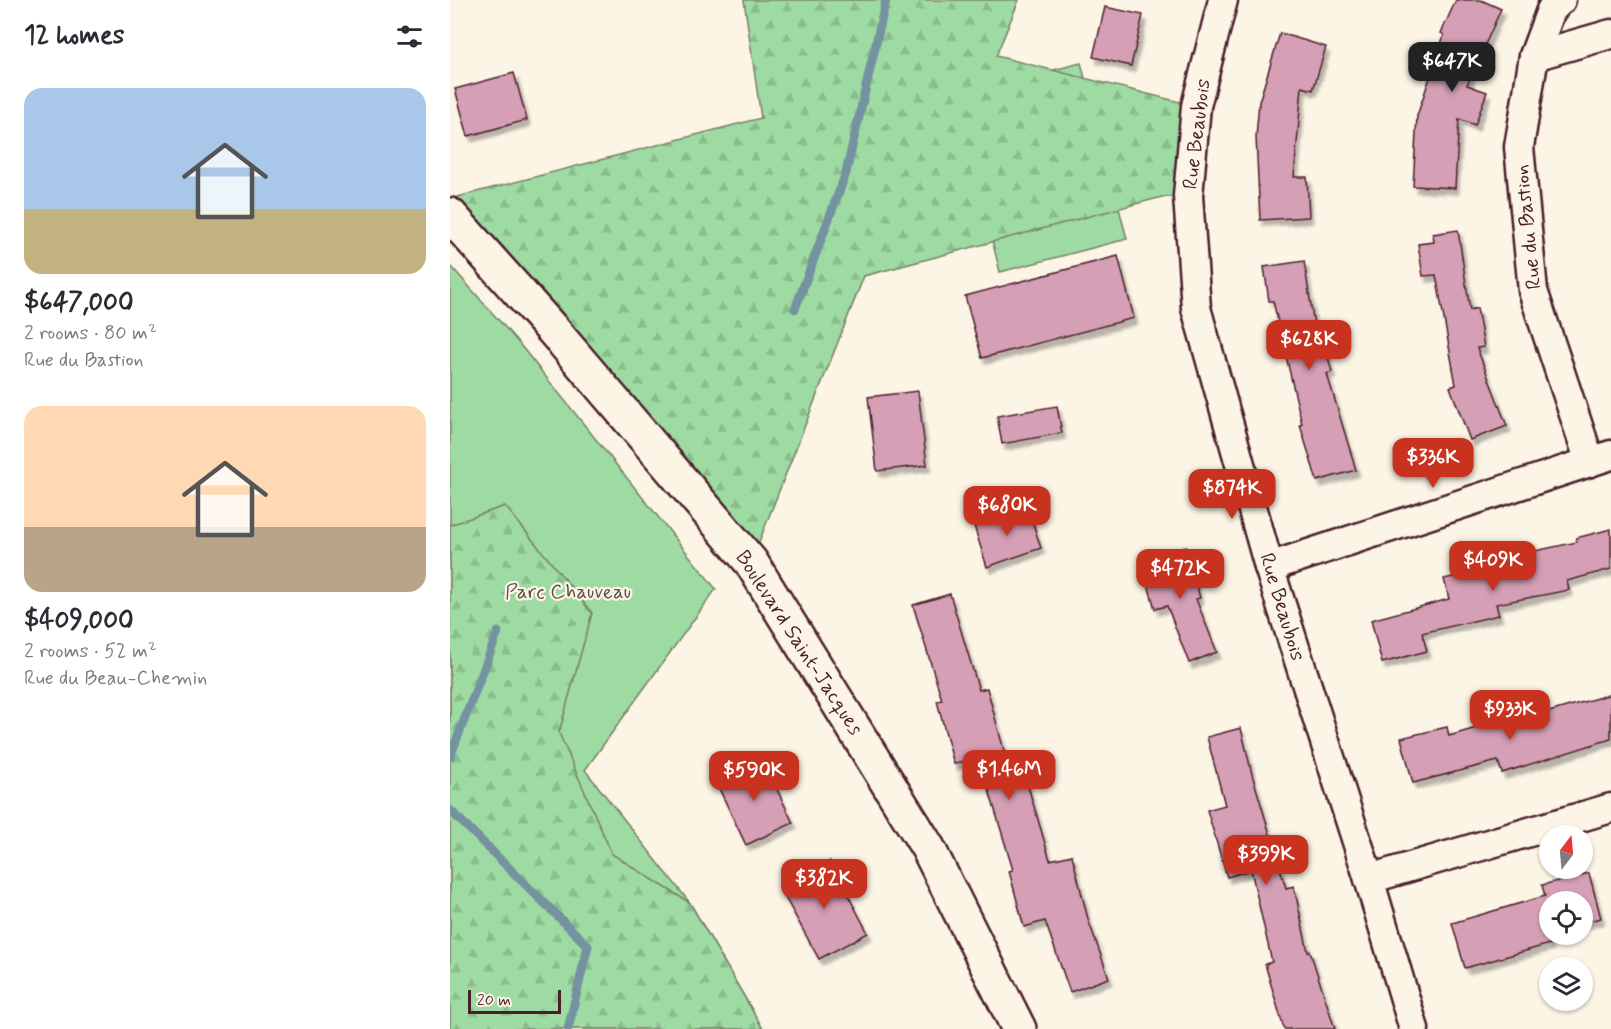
<!DOCTYPE html>
<meta charset="utf-8">
<style>
:root{--surface:#fff;--page:#f2f2f3;--text:#2b2b33;--muted:#7c7c81;--accent:#c8321e}
body{margin:0;font-family:Mynerve,sans-serif;background:var(--page);color:var(--text);height:100vh;display:flex;flex-direction:column;font-size:22px;white-space:nowrap}
*{box-sizing:border-box;margin:0}
p{font-size:20px;color:var(--muted)}
.icon{flex:none;width:33px;height:33px;fill:none;stroke:currentColor;stroke-width:2;stroke-linecap:round;stroke-linejoin:round}
.map{position:relative;flex:1;overflow:hidden}
.side{display:flex;flex-direction:column;background:var(--surface);width:450px}
.side>*{flex:none}
.needle{width:39px;rotate:16deg}
.fabs{position:absolute;left:1089px;top:825px;display:grid;gap:12px}
.fabs a{display:grid;place-items:center;width:54px;height:54px;border-radius:50%;background:var(--surface);box-shadow:0 2px 4px #0004;font-size:30px}
.scale{position:absolute;left:18px;bottom:15px;width:93px;box-sizing:border-box;padding-left:6px;border:3px solid #4a1f2b;border-top:0;font-size:16px;line-height:21px;white-space:nowrap;color:#4a1f2b;-webkit-text-stroke:4px #fcf5e5;paint-order:stroke}
.price{position:absolute;translate:-50% -51px;padding:0 14px;border-radius:12px;background:var(--accent);color:#fff;font-size:20px;line-height:39px;filter:drop-shadow(0 2px 3px #0008)}
.price::after{content:'';position:absolute;left:50%;top:36px;width:18px;height:14px;margin-left:-9px;background:inherit;clip-path:polygon(0 0,100% 0,50% 100%)}
.price.selected{background:#222;color:#fff}
ul{padding:0;list-style:none}
li{display:grid;align-content:center;gap:12px;height:318px;padding:0 24px}
li span{display:grid;place-items:center;height:186px;border-radius:18px;color:#555}
li>.icon{margin-inline-start:auto}
span .icon{width:108px;height:108px;fill:#fffc;stroke-width:1}
li b{font-size:26px}
h2{display:flex;justify-content:space-between;align-items:center;height:72px;padding:0 24px;font-size:26px}
main{display:flex;flex:1;min-height:0}
.map>svg:first-child{display:block}
</style>
<main>
<section class="side">
<h2>12 homes<svg class="icon" aria-label="filters" viewBox="0 0 24 24"><path d="M4 7h16M4 17h16"/><circle cx="9" cy="7" r="2"/><circle cx="15" cy="17" r="2"/></svg></h2>
<ul>
<li><span style="background:linear-gradient(#a9c7e8 65%,#c2b280 0)"><svg class="icon" aria-label="home" viewBox="0 0 24 24"><path d="M3 11l9-7 9 7M6 9v11h12V9"/></svg></span><div><b>$647,000</b><p>2 rooms · 80 m²</p><p>Rue du Bastion</p></div></li>
<li><span style="background:linear-gradient(#ffd9b3 65%,#b9a48a 0)"><svg class="icon" aria-label="home" viewBox="0 0 24 24"><path d="M3 11l9-7 9 7M6 9v11h12V9"/></svg></span><div><b>$409,000</b><p>2 rooms · 52 m²</p><p>Rue du Beau-Chemin</p></div></li>
</ul>
</section>
<div class="map">
<svg width="1161" height="1029" viewBox="0 0 1161 1029">
<defs>
<pattern id="forest-firs" width="22" height="20" patternUnits="userSpaceOnUse" patternTransform="scale(1.5)"><rect width="22" height="20" fill="#9edba2"/><path d="M5 1l3.5 6h-7zM16 11l3.5 6h-7z" fill="#8abc8c"/></pattern>
<filter id="shadow"><feDropShadow dx="3.5" dy="6" stdDeviation="1.5" flood-color="#0004"/></filter>
</defs>
<rect width="100%" height="100%" fill="#fcf5e5"/>
<filter id="ink" filterUnits="userSpaceOnUse"><feTurbulence type="fractalNoise" baseFrequency=".0167" numOctaves="2"/><feDisplacementMap in="SourceGraphic" scale="12" xChannelSelector="R" yChannelSelector="G"/><feConvolveMatrix kernelMatrix="1 2 1 2 8 2 1 2 1" color-interpolation-filters="sRGB"/></filter>
<g filter="url(#ink)">
<g fill="#9edba2" stroke="#747d66" stroke-width="1.5">
<polygon points="631,63 677,239 550,272 535,212 526,90"/>
<polygon points="0,265 67,341 266,589 135,770 240,903 313,1029 0,1029"/>
</g>
<g fill="url(#forest-firs)" stroke="#747d66" stroke-width="1.5">
<polygon points="294,0 569,0 546,56 746,106 738,196 712,197 414,276 301,562 0,199 311,118"/>
<polygon points="55,506 142,613 109,733 162,854 240,903 313,1029 0,1029 0,525"/>
</g>
<g fill="none" stroke-linecap="round" stroke-linejoin="round">
<g stroke="#7492a0" stroke-width="9">
<polyline points="345,309 396,173 436,0"/>
<polyline points="0,757 48,632"/>
<polyline points="0,810 138,946 118,1029"/>
</g>
</g>
<g fill="#d59fb6" stroke="#4a1f2b" stroke-width="1.5" filter="url(#shadow)">
<polygon points="1006,0 1031,0 1051,9 1017,85 1037,92 1025,125 1009,119 1005,188 963,186 967,116 994,35 991,33"/>
<polygon points="655,7 693,15 681,66 643,57"/>
<polygon points="830,33 876,47 863,90 852,87 844,177 857,177 859,217 810,220 806,137 809,102"/>
<polygon points="64,73 77,120 18,136 5,89"/>
<polygon points="1008,230 1020,310 1027,308 1034,347 1027,348 1057,426 1020,440 1000,387 1006,385 986,275 973,276 968,244 984,242 983,234"/>
<polygon points="668,256 684,318 532,358 515,296"/>
<polygon points="854,261 865,331 871,330 882,372 877,374 906,470 867,481 850,425 852,424 823,301 819,301 814,267"/>
<polygon points="468,391 477,465 427,471 418,397"/>
<polygon points="607,406 612,433 552,444 547,416"/>
<polygon points="578,508 591,548 537,567 524,526"/>
<polygon points="1161,529 1161,569 1117,581 1119,590 1046,604 1049,615 972,633 977,651 932,663 921,620 999,599 994,579 1067,562 1066,555 1127,542 1126,538"/>
<polygon points="736,547 750,598 746,599 767,652 739,663 717,606 705,609 691,559"/>
<polygon points="500,594 529,690 537,688 562,780 575,776 600,860 622,855 638,919 659,978 620,992 595,921 574,927 559,871 563,870 529,757 504,764 487,701 492,700 463,605"/>
<polygon points="1161,694 1161,739 1052,773 1048,761 963,783 951,738 997,727 999,736 1077,713 1078,718"/>
<polygon points="791,728 802,774 836,888 844,886 858,952 860,951 885,1029 834,1029 815,964 822,962 801,870 777,877 757,810 775,805 757,737"/>
<polygon points="313,760 343,823 296,845 266,782"/>
<polygon points="380,861 418,933 369,959 330,888"/>
<polygon points="1139,873 1151,918 1132,923 1132,902 1100,902 1100,944 1015,968 1002,923 1095,896 1092,885"/>
</g>
<g fill="none" stroke-linecap="round" stroke-linejoin="round">
<g stroke="#4a1f2b" stroke-width="33">
<g id="minor">
<polyline points="773,0 746,106 738,196 746,308 819,567 919,879 964,1029"/>
<polyline points="1111,0 1101,10 1084,56 1069,147 1083,291 1140,462"/>
<polyline points="1084,56 1161,34"/>
<polyline points="819,567 1161,455"/>
<polyline points="919,879 1161,808"/>
</g>
</g>
<g stroke="#4a1f2b" stroke-width="38">
<polyline id="tertiary" points="0,215 103,330 301,562 478,848 569,1029"/>
</g>
<use href="#minor" stroke="#fcf5e5" stroke-width="28"/>
<use href="#tertiary" stroke="#fcf5e5" stroke-width="33"/>
</g>
</g>
<g text-anchor="middle" dominant-baseline="central" stroke-width="4.5" stroke-linejoin="round" paint-order="stroke">
<g font-size="21" fill="#4a1f2b" stroke="#fcf5e5">
<text transform="translate(747 134) rotate(-83)">Rue Beaubois</text>
<text transform="translate(1078 227) rotate(-96)">Rue du Bastion</text>
<text transform="translate(832 607) rotate(73)">Rue Beaubois</text>
<text transform="translate(349 643) rotate(57)">Boulevard Saint-Jacques</text>
</g>
<g font-size="21" fill="#5f4e49" stroke="#fcf5e5">
<text x="118" y="592">Parc Chauveau</text>
</g>
</g>
</svg>
<div class="fabs">
<a><svg class="needle" viewBox="-14 -14 28 28"><path d="M0-13l5 13h-10z" fill="#e53935"/><path d="M0 13l5-13h-10z" fill="#7c7c81"/></svg></a>
<a><svg class="icon" aria-label="locate" viewBox="0 0 24 24"><circle cx="12" cy="12" r="6"/><path d="M12 2v4M12 18v4M2 12h4M18 12h4"/></svg></a>
<a><svg class="icon" aria-label="layers" viewBox="0 0 24 24"><path d="M12 4l9 5-9 5-9-5zM3 14l9 5 9-5"/></svg></a>
</div>
<div class="scale">20 m</div>
<b class="price selected" style="left:1002px;top:93px">$647K</b>
<b class="price" style="left:859px;top:371px">$628K</b>
<b class="price" style="left:983px;top:489px">$336K</b>
<b class="price" style="left:782px;top:520px">$874K</b>
<b class="price" style="left:557px;top:537px">$680K</b>
<b class="price" style="left:1043px;top:592px">$409K</b>
<b class="price" style="left:730px;top:600px">$472K</b>
<b class="price" style="left:1060px;top:741px">$933K</b>
<b class="price" style="left:559px;top:801px">$1.46M</b>
<b class="price" style="left:304px;top:802px">$590K</b>
<b class="price" style="left:816px;top:886px">$399K</b>
<b class="price" style="left:374px;top:910px">$382K</b>
</div>
</main>
